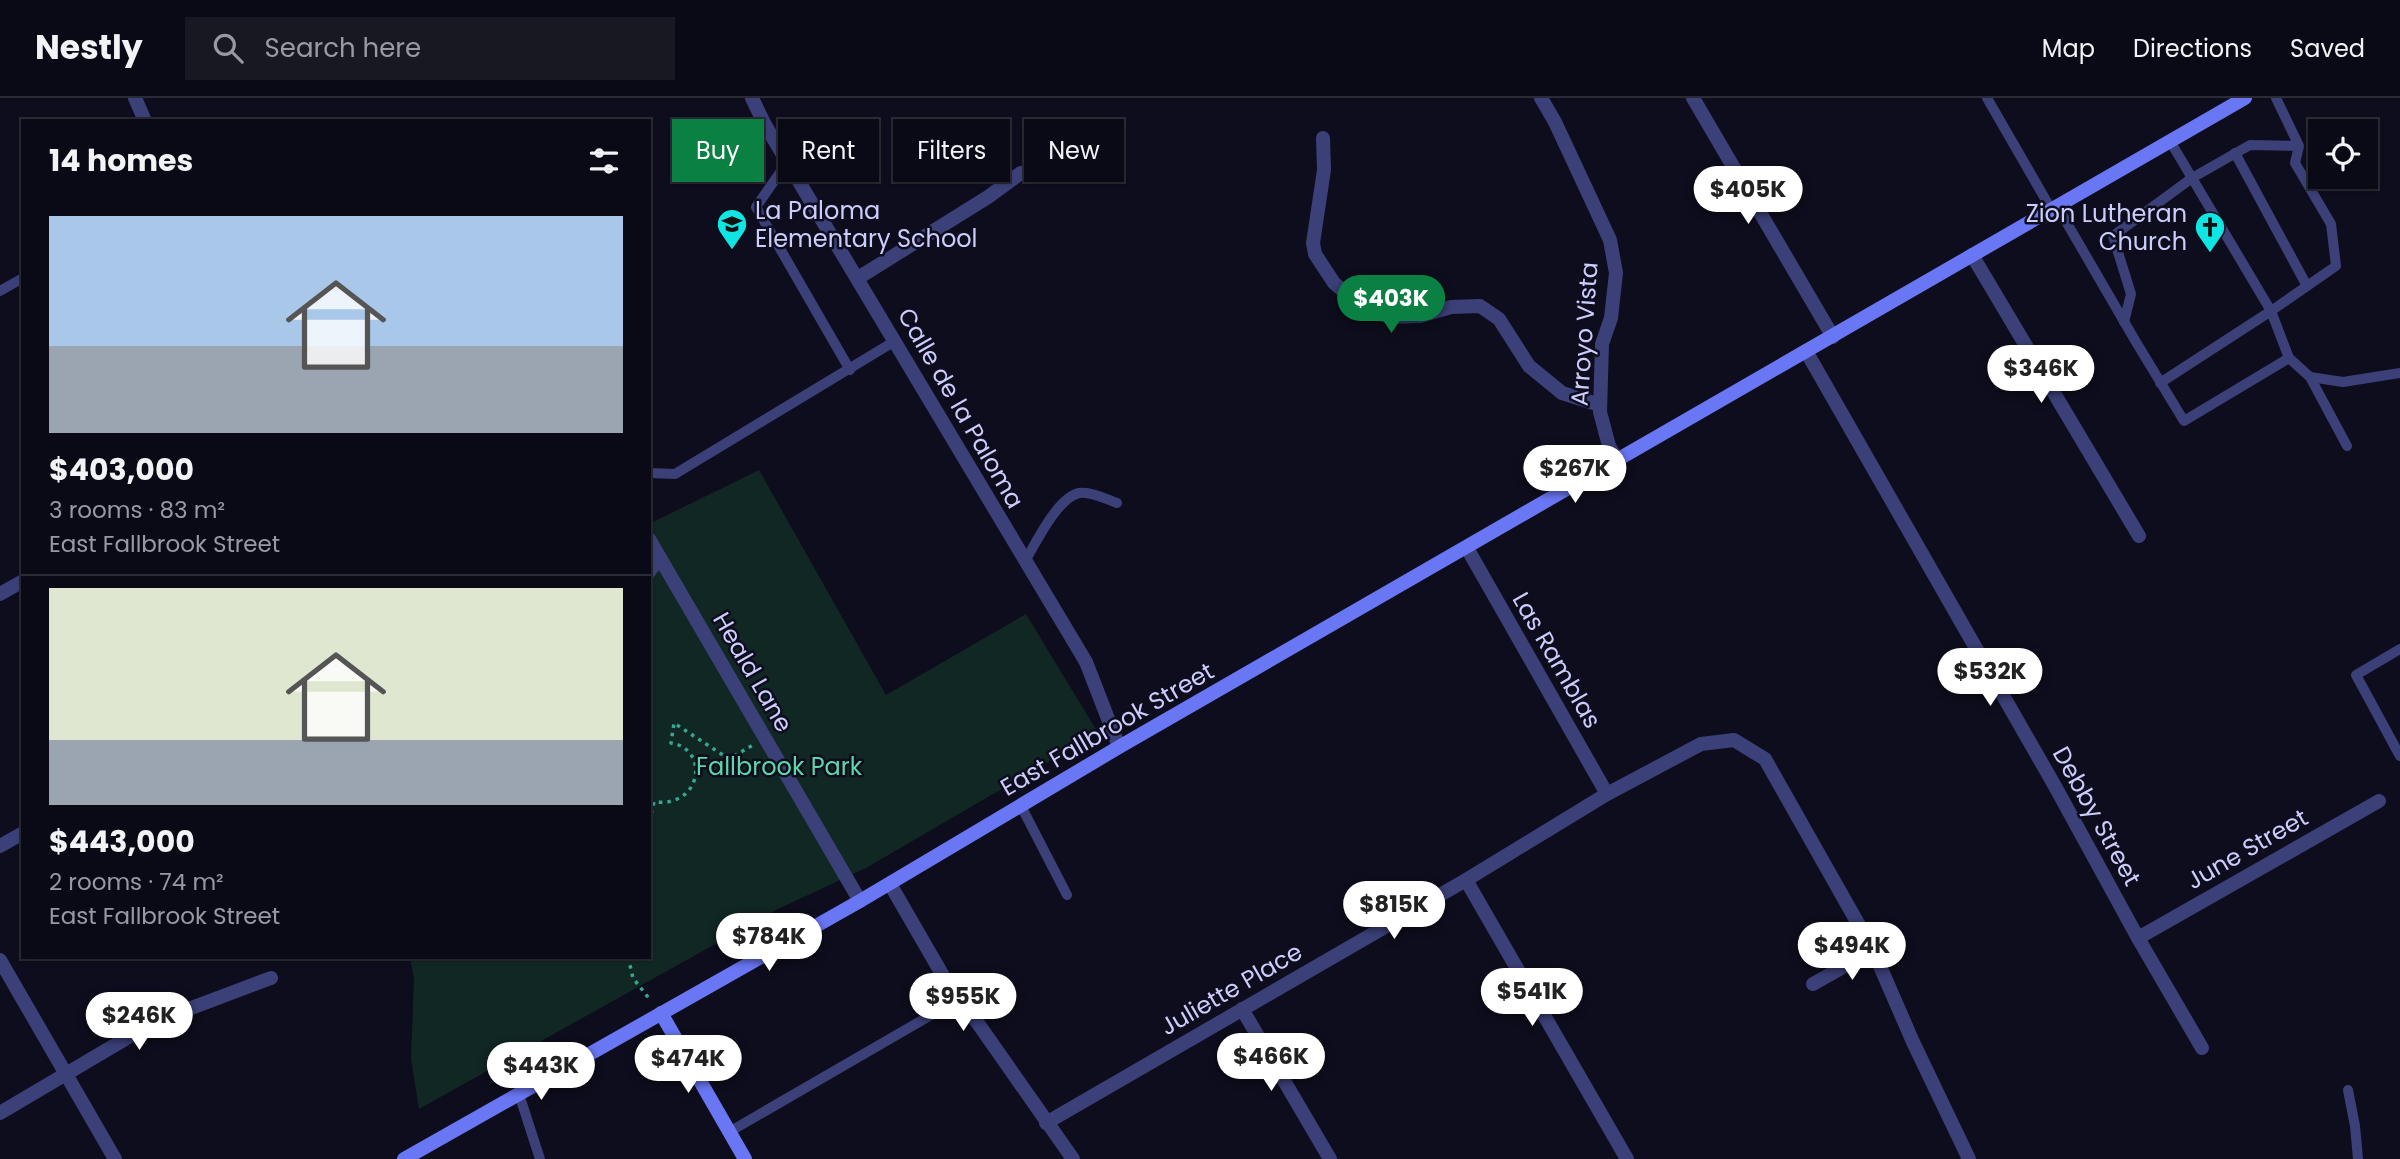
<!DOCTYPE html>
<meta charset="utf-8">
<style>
:root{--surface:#0a0a16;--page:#181823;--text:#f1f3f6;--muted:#999aa1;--line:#2a2b35;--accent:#0b8043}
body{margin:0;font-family:Poppins,sans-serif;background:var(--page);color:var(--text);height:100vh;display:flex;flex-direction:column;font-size:26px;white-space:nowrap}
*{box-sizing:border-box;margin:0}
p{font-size:23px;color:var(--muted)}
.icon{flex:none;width:38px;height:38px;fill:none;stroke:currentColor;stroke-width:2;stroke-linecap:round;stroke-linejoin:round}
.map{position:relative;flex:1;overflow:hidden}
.drawer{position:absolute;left:21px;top:21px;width:630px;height:840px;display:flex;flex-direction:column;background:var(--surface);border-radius:0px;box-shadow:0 2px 5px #0004,0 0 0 2px var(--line)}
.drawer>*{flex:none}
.banner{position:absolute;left:672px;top:21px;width:665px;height:63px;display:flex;gap:14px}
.buttons{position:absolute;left:2308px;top:21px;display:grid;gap:14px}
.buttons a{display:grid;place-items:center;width:70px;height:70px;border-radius:0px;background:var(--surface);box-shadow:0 2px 5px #0004,0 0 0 2px var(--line);font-size:35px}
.price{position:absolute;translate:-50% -60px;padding:0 16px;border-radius:24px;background:#fff;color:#222;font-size:23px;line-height:46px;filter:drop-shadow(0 2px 4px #0008)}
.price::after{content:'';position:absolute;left:50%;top:42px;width:21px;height:16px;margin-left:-10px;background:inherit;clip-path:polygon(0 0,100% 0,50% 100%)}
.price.active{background:var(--accent);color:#fff}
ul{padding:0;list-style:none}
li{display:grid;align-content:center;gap:14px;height:371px;padding:0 28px}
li+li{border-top:2px solid var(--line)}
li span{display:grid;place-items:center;height:217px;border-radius:0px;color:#555}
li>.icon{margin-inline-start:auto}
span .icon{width:126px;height:126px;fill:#fffc;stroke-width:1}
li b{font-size:30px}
h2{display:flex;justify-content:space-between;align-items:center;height:84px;padding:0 28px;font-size:30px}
.pill{padding:0 24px;border-radius:0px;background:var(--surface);box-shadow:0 2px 5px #0004,0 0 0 2px var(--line);font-size:24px;line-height:63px}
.pill.active{background:var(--accent);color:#fff}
header{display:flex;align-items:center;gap:42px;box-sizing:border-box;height:98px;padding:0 35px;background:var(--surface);border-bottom:2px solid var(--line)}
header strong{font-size:33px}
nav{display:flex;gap:38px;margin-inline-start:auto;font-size:24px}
.search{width:490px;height:63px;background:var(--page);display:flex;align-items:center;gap:18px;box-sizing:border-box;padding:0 24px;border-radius:0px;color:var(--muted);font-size:26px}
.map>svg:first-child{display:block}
</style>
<header>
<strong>Nestly</strong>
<div class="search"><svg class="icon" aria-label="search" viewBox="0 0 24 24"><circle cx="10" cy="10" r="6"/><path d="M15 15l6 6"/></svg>Search here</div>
<nav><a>Map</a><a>Directions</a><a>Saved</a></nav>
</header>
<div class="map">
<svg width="2400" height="1061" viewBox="0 0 2400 1061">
<rect width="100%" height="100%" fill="#0e0d1d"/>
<polygon fill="#112723" points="759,372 886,597 1026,516 1098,635 866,770 780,810 419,1011 411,961 414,881 410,859 649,859 649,426"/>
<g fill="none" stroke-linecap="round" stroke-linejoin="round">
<g stroke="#35a793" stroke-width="3.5" stroke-dasharray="3.5 5" stroke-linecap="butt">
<path d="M649,724l5,-20c5,0 12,1 17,-1 32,-7 34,-53 0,-58l3,-20 55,36 24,-14"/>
<polyline points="628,859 633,880 651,903"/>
</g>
<g stroke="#3b4079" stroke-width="10">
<polyline points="1987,0 2051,111"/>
<polyline points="2276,0 2299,48 2295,65 2331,126 2336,168 2271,213 2192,80 2250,47 2299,48"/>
<polyline points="2235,55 2307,188"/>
<polyline points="788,63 756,109 850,272"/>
<polyline points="2057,108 2136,244 2184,323 2289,260 2310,279 2347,348"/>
<polyline points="0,193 23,180"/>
<polyline points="2124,224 2131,196 2113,138 2192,80 2170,43"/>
<polyline points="2310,279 2343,284 2400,275"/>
<polyline points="2160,285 2271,213 2289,260"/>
<polyline points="649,375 675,376 895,243"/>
<path d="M1025,463c11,-18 32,-63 54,-68 11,-2 27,6 38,10"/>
<polyline points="649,477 661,461"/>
<polyline points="2400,551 2356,577 2400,658"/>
<polyline points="1021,708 1067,797"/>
<polyline points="2348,992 2355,1028 2358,1061"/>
<polyline points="519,996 540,1061"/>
<polyline points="729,1034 957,902"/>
</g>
<g stroke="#3b4079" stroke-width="14">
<polyline points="135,0 145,23"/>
<polyline points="752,0 764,25 1086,564 1119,649"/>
<polyline points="1541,0 1555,24 1610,142 1616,175 1611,220 1602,246 1600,314 1609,348 1617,362"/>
<polyline points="1693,0 1833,239"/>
<polyline points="1323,40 1324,72 1313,145 1315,156 1334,185 1366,212 1390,219 1420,218 1451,209 1480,208 1499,221 1529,268 1562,295 1600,307"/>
<polyline points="1972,157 2139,438"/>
<polyline points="858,180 988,99 1021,75"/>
<polyline points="1806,253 2056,690 2138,840 2202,950"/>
<polyline points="649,441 860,803"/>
<polyline points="1467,450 1607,696"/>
<polyline points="0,496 23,483"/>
<polyline points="0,748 23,735"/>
<polyline points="1466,782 1627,1061"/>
<polyline points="890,786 957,902 977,924 1073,1061"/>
<polyline points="2138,840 2379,703"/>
<polyline points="0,862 115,1061"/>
<polyline points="1813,886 1873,852"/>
<polyline points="1242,911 1330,1061"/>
<polyline points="0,1015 154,924 271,880"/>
<polyline points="1046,1025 1466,782 1607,696 1701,646 1734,642 1765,661 1873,852 1913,944 1969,1061"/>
</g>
<g stroke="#6a77f5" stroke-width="14">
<polyline points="661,915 745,1061"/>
<polyline points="404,1061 860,803 1119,649 2245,0"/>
</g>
</g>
<defs>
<g id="school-pin" transform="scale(1.575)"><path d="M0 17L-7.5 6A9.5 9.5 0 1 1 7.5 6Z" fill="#0fe5e2" stroke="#0e0d1d"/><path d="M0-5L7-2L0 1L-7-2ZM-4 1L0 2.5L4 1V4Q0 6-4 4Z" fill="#111"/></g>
<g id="church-pin" transform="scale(1.575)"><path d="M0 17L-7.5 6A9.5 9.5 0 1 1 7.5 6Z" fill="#0fe5e2" stroke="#0e0d1d"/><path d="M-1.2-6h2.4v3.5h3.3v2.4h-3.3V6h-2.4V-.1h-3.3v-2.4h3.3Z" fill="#111"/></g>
</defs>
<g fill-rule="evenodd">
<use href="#school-pin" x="732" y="126"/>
<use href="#church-pin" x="2210" y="129"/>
</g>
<g text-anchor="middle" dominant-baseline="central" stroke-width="5" stroke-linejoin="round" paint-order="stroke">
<g font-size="24" fill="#cccdfc" stroke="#0e0d1d" text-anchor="start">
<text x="755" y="112">La Paloma<tspan x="755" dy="28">Elementary School</tspan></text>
<text x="2187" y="115" text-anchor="end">Zion Lutheran<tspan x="2187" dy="28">Church</tspan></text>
</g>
<g font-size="24" fill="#cccdfc" stroke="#0e0d1d">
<text transform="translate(1584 236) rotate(-86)">Arroyo Vista</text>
<text transform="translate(961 310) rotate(60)">Calle de la Paloma</text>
<text transform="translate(1557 562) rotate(60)">Las Ramblas</text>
<text transform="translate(753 574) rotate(60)">Heald Lane</text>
<text transform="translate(1107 631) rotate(-30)">East Fallbrook Street</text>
<text transform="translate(2097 718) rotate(61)">Debby Street</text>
<text transform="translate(2247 751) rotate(-30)">June Street</text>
<text transform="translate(1231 891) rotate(-30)">Juliette Place</text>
</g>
<g font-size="24" fill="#5ed6aa" stroke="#0e0d1d">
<text x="779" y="668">Fallbrook Park</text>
</g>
</g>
</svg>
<div class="buttons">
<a><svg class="icon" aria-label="locate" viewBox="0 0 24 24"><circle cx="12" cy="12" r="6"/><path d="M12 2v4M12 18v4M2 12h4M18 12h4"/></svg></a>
</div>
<b class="price" style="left:1748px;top:128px">$405K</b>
<b class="price active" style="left:1391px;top:237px">$403K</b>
<b class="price" style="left:2041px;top:307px">$346K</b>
<b class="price" style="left:1575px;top:407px">$267K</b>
<b class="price" style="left:1990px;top:610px">$532K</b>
<b class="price" style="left:1394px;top:843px">$815K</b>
<b class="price" style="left:769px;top:875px">$784K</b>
<b class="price" style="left:1852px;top:884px">$494K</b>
<b class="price" style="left:1532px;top:930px">$541K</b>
<b class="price" style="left:963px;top:935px">$955K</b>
<b class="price" style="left:139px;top:954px">$246K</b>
<b class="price" style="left:1271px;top:995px">$466K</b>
<b class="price" style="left:688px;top:997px">$474K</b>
<b class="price" style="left:541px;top:1004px">$443K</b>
<div class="banner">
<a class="pill active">Buy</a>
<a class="pill">Rent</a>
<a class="pill">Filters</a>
<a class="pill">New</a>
</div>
<section class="drawer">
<h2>14 homes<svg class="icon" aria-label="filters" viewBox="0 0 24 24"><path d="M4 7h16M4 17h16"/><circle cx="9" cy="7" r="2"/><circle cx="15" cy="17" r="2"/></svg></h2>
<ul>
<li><span style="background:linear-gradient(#a9c7e8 60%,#9aa5b1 0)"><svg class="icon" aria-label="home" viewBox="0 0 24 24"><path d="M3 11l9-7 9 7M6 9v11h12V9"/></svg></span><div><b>$403,000</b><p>3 rooms · 83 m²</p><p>East Fallbrook Street</p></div></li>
<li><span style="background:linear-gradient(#dfe7d0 70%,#9aa5b1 0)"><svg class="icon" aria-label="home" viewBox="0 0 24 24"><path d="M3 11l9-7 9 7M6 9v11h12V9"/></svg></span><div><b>$443,000</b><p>2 rooms · 74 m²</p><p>East Fallbrook Street</p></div></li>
</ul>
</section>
</div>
